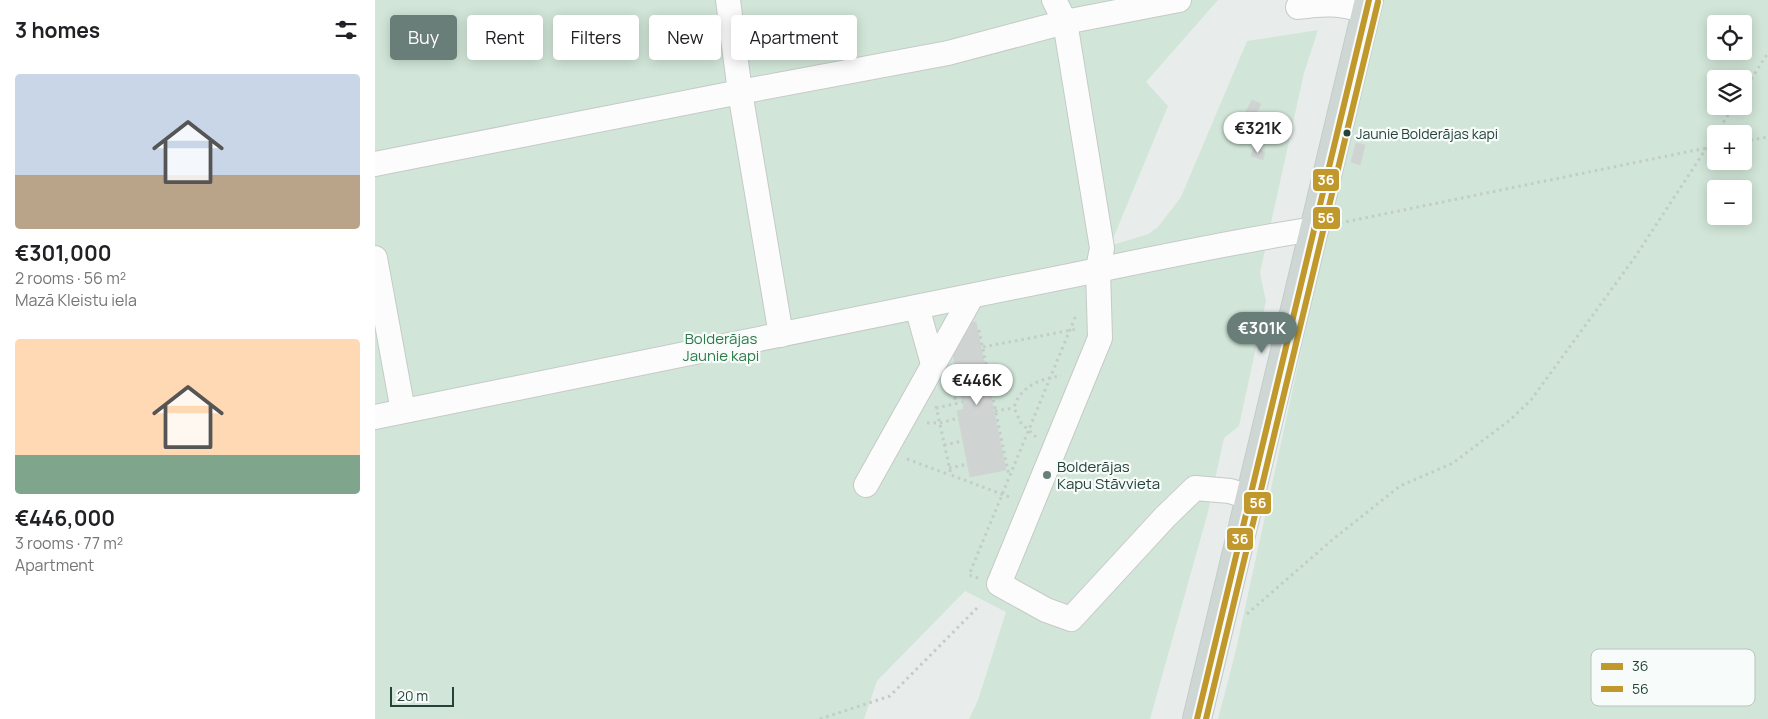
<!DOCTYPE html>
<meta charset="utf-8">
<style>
:root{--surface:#fff;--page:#f2f2f2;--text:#202124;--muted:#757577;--accent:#697e78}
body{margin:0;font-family:Manrope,sans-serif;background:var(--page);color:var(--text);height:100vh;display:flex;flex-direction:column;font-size:19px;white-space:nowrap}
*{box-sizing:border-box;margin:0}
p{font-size:16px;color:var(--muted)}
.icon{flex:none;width:28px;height:28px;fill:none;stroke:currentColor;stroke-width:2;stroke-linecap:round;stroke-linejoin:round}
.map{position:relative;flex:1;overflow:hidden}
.sheet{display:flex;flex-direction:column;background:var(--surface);width:375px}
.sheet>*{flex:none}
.top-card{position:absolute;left:15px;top:15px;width:475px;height:45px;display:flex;gap:10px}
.buttons{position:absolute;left:1332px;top:15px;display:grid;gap:10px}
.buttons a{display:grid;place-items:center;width:45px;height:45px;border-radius:5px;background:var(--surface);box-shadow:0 2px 12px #0003;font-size:25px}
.scale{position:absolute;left:15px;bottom:12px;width:64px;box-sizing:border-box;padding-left:5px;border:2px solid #24423a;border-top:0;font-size:14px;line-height:18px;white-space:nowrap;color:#24423a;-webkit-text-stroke:4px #f7fbf9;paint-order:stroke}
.price{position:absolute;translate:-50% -42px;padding:0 11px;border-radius:18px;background:#fff;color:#222;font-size:16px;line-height:32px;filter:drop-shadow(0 1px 2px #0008)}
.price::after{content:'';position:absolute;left:50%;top:30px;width:15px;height:11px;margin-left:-8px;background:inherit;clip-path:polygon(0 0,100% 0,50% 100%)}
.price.current{background:var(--accent);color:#fff}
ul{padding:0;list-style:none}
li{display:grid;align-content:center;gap:10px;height:265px;padding:0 15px}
li span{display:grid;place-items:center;height:155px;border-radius:5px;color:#555}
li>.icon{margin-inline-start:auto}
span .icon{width:90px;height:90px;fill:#fffc;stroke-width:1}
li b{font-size:21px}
h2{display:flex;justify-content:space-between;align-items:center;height:60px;padding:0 15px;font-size:21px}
.tag{padding:0 18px;border-radius:5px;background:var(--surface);box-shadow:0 2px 12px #0003;font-size:18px;line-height:45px}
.tag.current{background:var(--accent);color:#fff}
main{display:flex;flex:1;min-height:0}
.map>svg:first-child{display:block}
</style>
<main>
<section class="sheet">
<h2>3 homes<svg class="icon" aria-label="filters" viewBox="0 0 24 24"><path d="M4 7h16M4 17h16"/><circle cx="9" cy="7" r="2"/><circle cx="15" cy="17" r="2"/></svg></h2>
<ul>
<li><span style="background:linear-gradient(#c9d6e8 65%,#b9a48a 0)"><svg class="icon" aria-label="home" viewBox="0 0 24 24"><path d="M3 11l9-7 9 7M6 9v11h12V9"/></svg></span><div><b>€301,000</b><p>2 rooms · 56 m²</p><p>Mazā Kleistu iela</p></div></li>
<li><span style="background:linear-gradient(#ffd9b3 75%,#7fa58c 0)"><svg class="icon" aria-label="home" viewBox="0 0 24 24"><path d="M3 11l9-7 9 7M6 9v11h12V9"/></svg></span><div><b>€446,000</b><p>3 rooms · 77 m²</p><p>Apartment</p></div></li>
</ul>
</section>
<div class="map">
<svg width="1393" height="719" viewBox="0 0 1393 719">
<rect width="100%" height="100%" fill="#e8edeb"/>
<g fill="#d1e6d8" fill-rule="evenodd">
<polygon points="0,0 843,0 771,82 793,106 735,246 773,234 783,227 806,197 872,41 943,30 929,73 885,273 891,301 864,426 849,438 833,512 775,719 594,719 603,700 631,612 590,591 502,681 489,719 0,719"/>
<path d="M1007,0h386v719h-550l17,-65 106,-487zM1341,24h28v27h-28zM1341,79h28v27h-28zM1341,134h28v27h-28zM1341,189h28v27h-28z"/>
</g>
<g fill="#cfd4d2" stroke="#d1d6d4">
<polygon points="877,100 886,104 877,121 868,117"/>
<polygon points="981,143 990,145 985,165 976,162"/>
<polygon points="878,148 890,152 888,160 876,156"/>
<polygon points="601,322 631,470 595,477 582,411 589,409 576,345 587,343 584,325"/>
</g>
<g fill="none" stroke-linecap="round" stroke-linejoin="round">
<g stroke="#c5cac8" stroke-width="26">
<g id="minor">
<polyline points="353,0 365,92 406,335"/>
<polyline points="679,0 690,22 804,0"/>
<path d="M923,7c27,-4 41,-4 68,4"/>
<polyline points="0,164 365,92 573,53 690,22 727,248 723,269 725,338 624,584 671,610 696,619 790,517 820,488 855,491 874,497"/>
<polyline points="0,258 28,411"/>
<polyline points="542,307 558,364"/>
<path d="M0,417l689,-140c83,-17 166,-35 250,-48"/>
<polyline points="491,485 597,296"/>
</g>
</g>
<g stroke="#c3ccc9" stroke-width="30">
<polyline id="major" points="822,719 994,0"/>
</g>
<g stroke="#c3ccca" stroke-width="3" stroke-dasharray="2.5 4" stroke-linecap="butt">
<polyline points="1369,90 1393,53"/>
<polyline points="1369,141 1393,137"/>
<polyline points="965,223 1341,146"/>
<polyline points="604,330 634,476"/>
<polyline points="608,347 702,329"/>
<polyline points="576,378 581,404"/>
<polyline points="561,406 576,475 637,498"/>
<polyline points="561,408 588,402"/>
<polyline points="620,411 639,408"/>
<polyline points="552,423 565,423 583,418"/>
<path d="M661,437l-15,-14 -7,-15c5,-21 27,-30 47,-32"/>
<polyline points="569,445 588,441"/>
<polyline points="532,459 575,475"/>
<polyline points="574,468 593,464"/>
<polyline points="603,578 594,575 701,315"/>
<polyline points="872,614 957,540 1025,486 1078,463 1135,420 1156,400 1260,257 1359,106"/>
<polyline points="445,719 515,696 605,605"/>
</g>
<use href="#minor" stroke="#fcfcfc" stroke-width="24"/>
<use href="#major" stroke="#cfd7d5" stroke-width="28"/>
<g stroke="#f7fbf9" stroke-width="10">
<polyline id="bus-1" points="822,719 994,0"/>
</g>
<g stroke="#f7fbf9" stroke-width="10">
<polyline id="bus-2" points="831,719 1003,2"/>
</g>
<use href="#bus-1" stroke="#c0982c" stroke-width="6"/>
<use href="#bus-2" stroke="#c0982c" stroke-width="6"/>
</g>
<circle fill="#24423a" stroke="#f7fbf9" stroke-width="2" cx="972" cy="133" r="4.5"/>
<circle fill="#697e78" stroke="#f7fbf9" stroke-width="2" cx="672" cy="475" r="5"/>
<g text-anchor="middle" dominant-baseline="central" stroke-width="4.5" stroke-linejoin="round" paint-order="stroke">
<g font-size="14" fill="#24423a" stroke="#f7fbf9" text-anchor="start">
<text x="981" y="133">Jaunie Bolderājas kapi</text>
</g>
<g font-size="15" fill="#2d7a4b" stroke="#f7fbf9">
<text x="346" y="338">Bolderājas<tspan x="346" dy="17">Jaunie kapi</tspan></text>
</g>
<g font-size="15" fill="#24423a" stroke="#f7fbf9" text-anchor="start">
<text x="682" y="466">Bolderājas<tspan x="682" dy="17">Kapu Stāvvieta</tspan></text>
</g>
</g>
<rect x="1216" y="649" width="164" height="57" rx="8" fill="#f7fbf9" stroke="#b8c4c0" stroke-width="1"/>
<rect x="1226" y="663" width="22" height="7" fill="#c0982c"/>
<rect x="1226" y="686" width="22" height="6" fill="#c0982c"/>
<g font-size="14" fill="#24423a">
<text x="1257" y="671">36</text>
<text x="1257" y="694">56</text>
</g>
<g stroke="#f7fbf9" stroke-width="2">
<rect x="937" y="168" width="28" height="24" rx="5" fill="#c0982c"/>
<rect x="937" y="206" width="29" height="24" rx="5" fill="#c0982c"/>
<rect x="868" y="491" width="29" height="24" rx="5" fill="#c0982c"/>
<rect x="851" y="527" width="28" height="24" rx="5" fill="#c0982c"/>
</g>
<g font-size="14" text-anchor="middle" font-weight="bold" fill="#fff">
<text x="951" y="185">36</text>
<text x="951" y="223">56</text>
<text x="883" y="508">56</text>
<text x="865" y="544">36</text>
</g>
</svg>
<div class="buttons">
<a><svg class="icon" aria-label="locate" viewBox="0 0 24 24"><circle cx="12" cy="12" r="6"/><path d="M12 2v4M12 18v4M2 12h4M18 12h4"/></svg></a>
<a><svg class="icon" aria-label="layers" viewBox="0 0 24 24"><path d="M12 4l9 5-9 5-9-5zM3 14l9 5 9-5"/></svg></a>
<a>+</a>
<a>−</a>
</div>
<div class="scale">20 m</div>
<b class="price" style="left:883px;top:154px">€321K</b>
<b class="price current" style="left:887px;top:354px">€301K</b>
<b class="price" style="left:602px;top:406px">€446K</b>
<div class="top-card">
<a class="tag current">Buy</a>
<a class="tag">Rent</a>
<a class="tag">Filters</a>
<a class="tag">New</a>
<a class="tag">Apartment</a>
</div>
</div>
</main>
